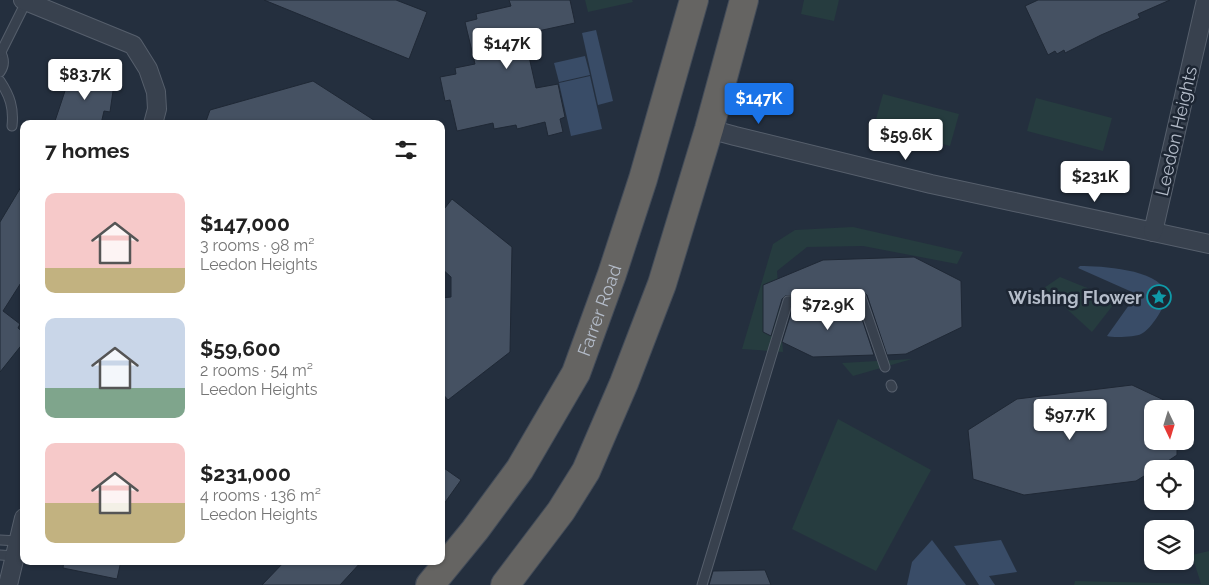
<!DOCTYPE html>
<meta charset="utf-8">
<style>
:root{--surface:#fff;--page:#f6f6f6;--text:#222;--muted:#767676;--accent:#1a73e8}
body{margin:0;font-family:Raleway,sans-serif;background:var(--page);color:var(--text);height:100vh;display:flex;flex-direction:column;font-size:19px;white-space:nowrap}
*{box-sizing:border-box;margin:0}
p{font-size:16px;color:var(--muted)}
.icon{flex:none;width:28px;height:28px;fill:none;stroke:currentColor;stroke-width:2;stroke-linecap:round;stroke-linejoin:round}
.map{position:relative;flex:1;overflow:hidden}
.drawer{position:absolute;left:20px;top:120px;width:425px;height:445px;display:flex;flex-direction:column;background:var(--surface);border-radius:10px;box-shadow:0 1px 4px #0004}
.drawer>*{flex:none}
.needle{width:32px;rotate:176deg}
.controls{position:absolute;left:1144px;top:400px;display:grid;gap:10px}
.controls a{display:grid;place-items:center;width:50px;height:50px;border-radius:10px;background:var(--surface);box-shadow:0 1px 4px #0004;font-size:25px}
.price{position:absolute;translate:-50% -42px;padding:0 11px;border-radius:5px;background:#fff;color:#222;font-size:16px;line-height:32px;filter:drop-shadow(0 1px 2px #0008)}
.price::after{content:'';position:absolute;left:50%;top:30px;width:15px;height:11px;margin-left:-8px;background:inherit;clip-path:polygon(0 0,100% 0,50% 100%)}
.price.on{background:var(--accent);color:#fff}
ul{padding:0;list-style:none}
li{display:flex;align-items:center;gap:15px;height:125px;padding:0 25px}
li span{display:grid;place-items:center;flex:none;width:140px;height:100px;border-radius:10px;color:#555}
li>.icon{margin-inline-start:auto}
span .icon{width:60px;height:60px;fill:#fffc;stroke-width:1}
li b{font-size:21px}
h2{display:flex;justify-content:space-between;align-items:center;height:60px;padding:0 25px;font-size:21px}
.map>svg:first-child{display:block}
</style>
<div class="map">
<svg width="1209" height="585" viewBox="0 0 1209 585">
<rect width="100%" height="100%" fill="#242f3e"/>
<g fill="#263c3f">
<polygon points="585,0 632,0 633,2 588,12"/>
<polygon points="804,0 839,0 834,21 801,14"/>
<polygon points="883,94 959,114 950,146 874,126"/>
<polygon points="1036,98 1112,118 1103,151 1027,131"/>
<polygon points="853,227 963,252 957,264 863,246 807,247 777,271 783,352 742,349 773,244 795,230"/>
<polygon points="1060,277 1117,300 1092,332 1044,288"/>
<polygon points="912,359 853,376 842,363"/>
<polygon points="838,419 931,470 876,571 792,529"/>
<polygon points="1209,551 1209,585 1074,585 1075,581 1201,584 1192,555"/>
</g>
<g fill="#394c67">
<polygon points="596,30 613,101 598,105 582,33"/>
<polygon points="585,56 590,75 559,82 554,63"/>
<polygon points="590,76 602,129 571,136 559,83"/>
<path d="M1080,266c21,0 77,3 86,26 3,10 -15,38 -25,42 -5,3 -28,4 -34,2l27,-38 -2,-6 -54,-24z"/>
<polygon points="932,540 966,585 907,585 912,562"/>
<polygon points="1001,540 1017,572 989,576 995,585 979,585 954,546"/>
</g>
<g fill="#455162" stroke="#1f2835">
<polygon points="264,0 396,0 427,12 409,59"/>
<polygon points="509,0 570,0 575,23 524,34 536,88 558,84 565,117 560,119 563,132 548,136 545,122 517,129 516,125 494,129 493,123 457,131 450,100 445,101 440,77 456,74 455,68 475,64 465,22 477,19 476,14 511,6"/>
<polygon points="1038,0 1170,0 1138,14 1140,18 1101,35 1065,53 1064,50 1057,54 1055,51 1048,55 1025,6"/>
<polygon points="77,74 103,77 102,83 114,84 110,112 104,111 101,124 54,124 69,79 76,80"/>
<polygon points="313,81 380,124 205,124 210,110"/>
<polygon points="24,182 24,278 3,311 20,324 18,328 24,333 24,342 0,372 0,222"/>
<polygon points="452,199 512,247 510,352 448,400 441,392 441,298 451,297 451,277 441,268 441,213"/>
<polygon points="914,257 961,281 962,327 906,354 887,355 867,295 861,291 785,296 782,299 771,336 763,332 763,285 823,260"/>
<polygon points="857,304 874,355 813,357 782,342 793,307"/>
<polygon points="1132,385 1183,409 1152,409 1152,441 1177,441 1177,455 1156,469 1152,469 1152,471 1136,481 1024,495 973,479 968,430 1017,399"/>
<polygon points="441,466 461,480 441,508"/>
<polygon points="64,561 121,561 117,579 63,568"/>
<polygon points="285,561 362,561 340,585 262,585"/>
<polygon points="765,570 771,585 709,585 713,571"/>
</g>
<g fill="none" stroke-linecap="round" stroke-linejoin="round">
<g stroke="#565f6c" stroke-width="11">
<g id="service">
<path d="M0,51c4,7 5,14 0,21"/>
<polyline points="1,52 26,2"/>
<path d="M0,81c10,15 14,27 12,45"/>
<polyline points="891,385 892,387"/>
<polyline points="0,540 18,541"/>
<polyline points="0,555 15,556"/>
<polyline points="702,585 788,301 861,297 885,367"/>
</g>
</g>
<g stroke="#565f6c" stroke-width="20">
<g id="minor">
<polyline points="23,0 133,45 148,69 156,92 157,109 153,124"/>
<polyline points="709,129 735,136 931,184 1209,244"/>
<polyline points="1153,232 1206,0"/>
<polyline points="8,585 24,518"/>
</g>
</g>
<g stroke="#434c59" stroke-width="30">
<g id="trunk">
<path id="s1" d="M430,585l45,-55 45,-61 56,-96 36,-99 31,-95 51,-179"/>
<polyline points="505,585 561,511 586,471 624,383 662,284 709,129 744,0"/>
</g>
</g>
<use href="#service" stroke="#38414e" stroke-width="9"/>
<use href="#minor" stroke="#38414e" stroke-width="18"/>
<use href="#trunk" stroke="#656462" stroke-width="28"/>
</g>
<defs>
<g id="sight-ring" transform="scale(1.25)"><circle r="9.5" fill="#1d2633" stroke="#0f9aa8" stroke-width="1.5"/><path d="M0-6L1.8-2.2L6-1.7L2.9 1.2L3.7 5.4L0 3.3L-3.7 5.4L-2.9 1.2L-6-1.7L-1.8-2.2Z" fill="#0f9aa8"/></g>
</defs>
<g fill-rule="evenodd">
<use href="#sight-ring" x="1159" y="297"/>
</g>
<g text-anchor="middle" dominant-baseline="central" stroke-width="5" stroke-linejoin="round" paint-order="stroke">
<g font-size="18" fill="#b4bcc9" stroke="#1d2633">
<text transform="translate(1176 131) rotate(-77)">Leedon Heights</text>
<text stroke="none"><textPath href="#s1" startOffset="325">Farrer Road</textPath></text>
</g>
<g font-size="18" font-weight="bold" fill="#b4bcc9" stroke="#1d2633" text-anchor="end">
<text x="1142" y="297">Wishing Flower</text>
</g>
</g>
</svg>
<div class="controls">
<a><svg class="needle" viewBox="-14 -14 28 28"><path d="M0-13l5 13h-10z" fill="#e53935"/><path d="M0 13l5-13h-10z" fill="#767676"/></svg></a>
<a><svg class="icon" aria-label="locate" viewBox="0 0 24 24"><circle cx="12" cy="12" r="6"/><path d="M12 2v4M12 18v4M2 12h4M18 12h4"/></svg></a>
<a><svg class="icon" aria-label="layers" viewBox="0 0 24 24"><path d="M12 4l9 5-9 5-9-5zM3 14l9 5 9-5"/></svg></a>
</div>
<b class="price" style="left:507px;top:70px">$147K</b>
<b class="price" style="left:85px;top:101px">$83.7K</b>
<b class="price on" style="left:759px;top:125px">$147K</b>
<b class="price" style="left:906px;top:161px">$59.6K</b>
<b class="price" style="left:1095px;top:203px">$231K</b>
<b class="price" style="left:828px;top:331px">$72.9K</b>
<b class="price" style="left:1070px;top:441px">$97.7K</b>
<section class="drawer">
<h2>7 homes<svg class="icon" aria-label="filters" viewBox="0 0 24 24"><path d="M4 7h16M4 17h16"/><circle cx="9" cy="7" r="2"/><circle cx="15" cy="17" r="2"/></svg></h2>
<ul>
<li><span style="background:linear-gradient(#f6c9c9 75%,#c2b280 0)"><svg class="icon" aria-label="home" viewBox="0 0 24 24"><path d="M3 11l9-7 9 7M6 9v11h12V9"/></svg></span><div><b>$147,000</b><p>3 rooms · 98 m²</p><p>Leedon Heights</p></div></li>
<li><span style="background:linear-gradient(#c9d6e8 70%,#7fa58c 0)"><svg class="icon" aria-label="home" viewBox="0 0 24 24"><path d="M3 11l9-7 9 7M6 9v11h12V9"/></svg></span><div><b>$59,600</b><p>2 rooms · 54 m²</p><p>Leedon Heights</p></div></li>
<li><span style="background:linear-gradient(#f6c9c9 60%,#c2b280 0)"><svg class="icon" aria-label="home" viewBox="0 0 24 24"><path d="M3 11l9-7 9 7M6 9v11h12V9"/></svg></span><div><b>$231,000</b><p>4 rooms · 136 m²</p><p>Leedon Heights</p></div></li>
</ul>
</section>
</div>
